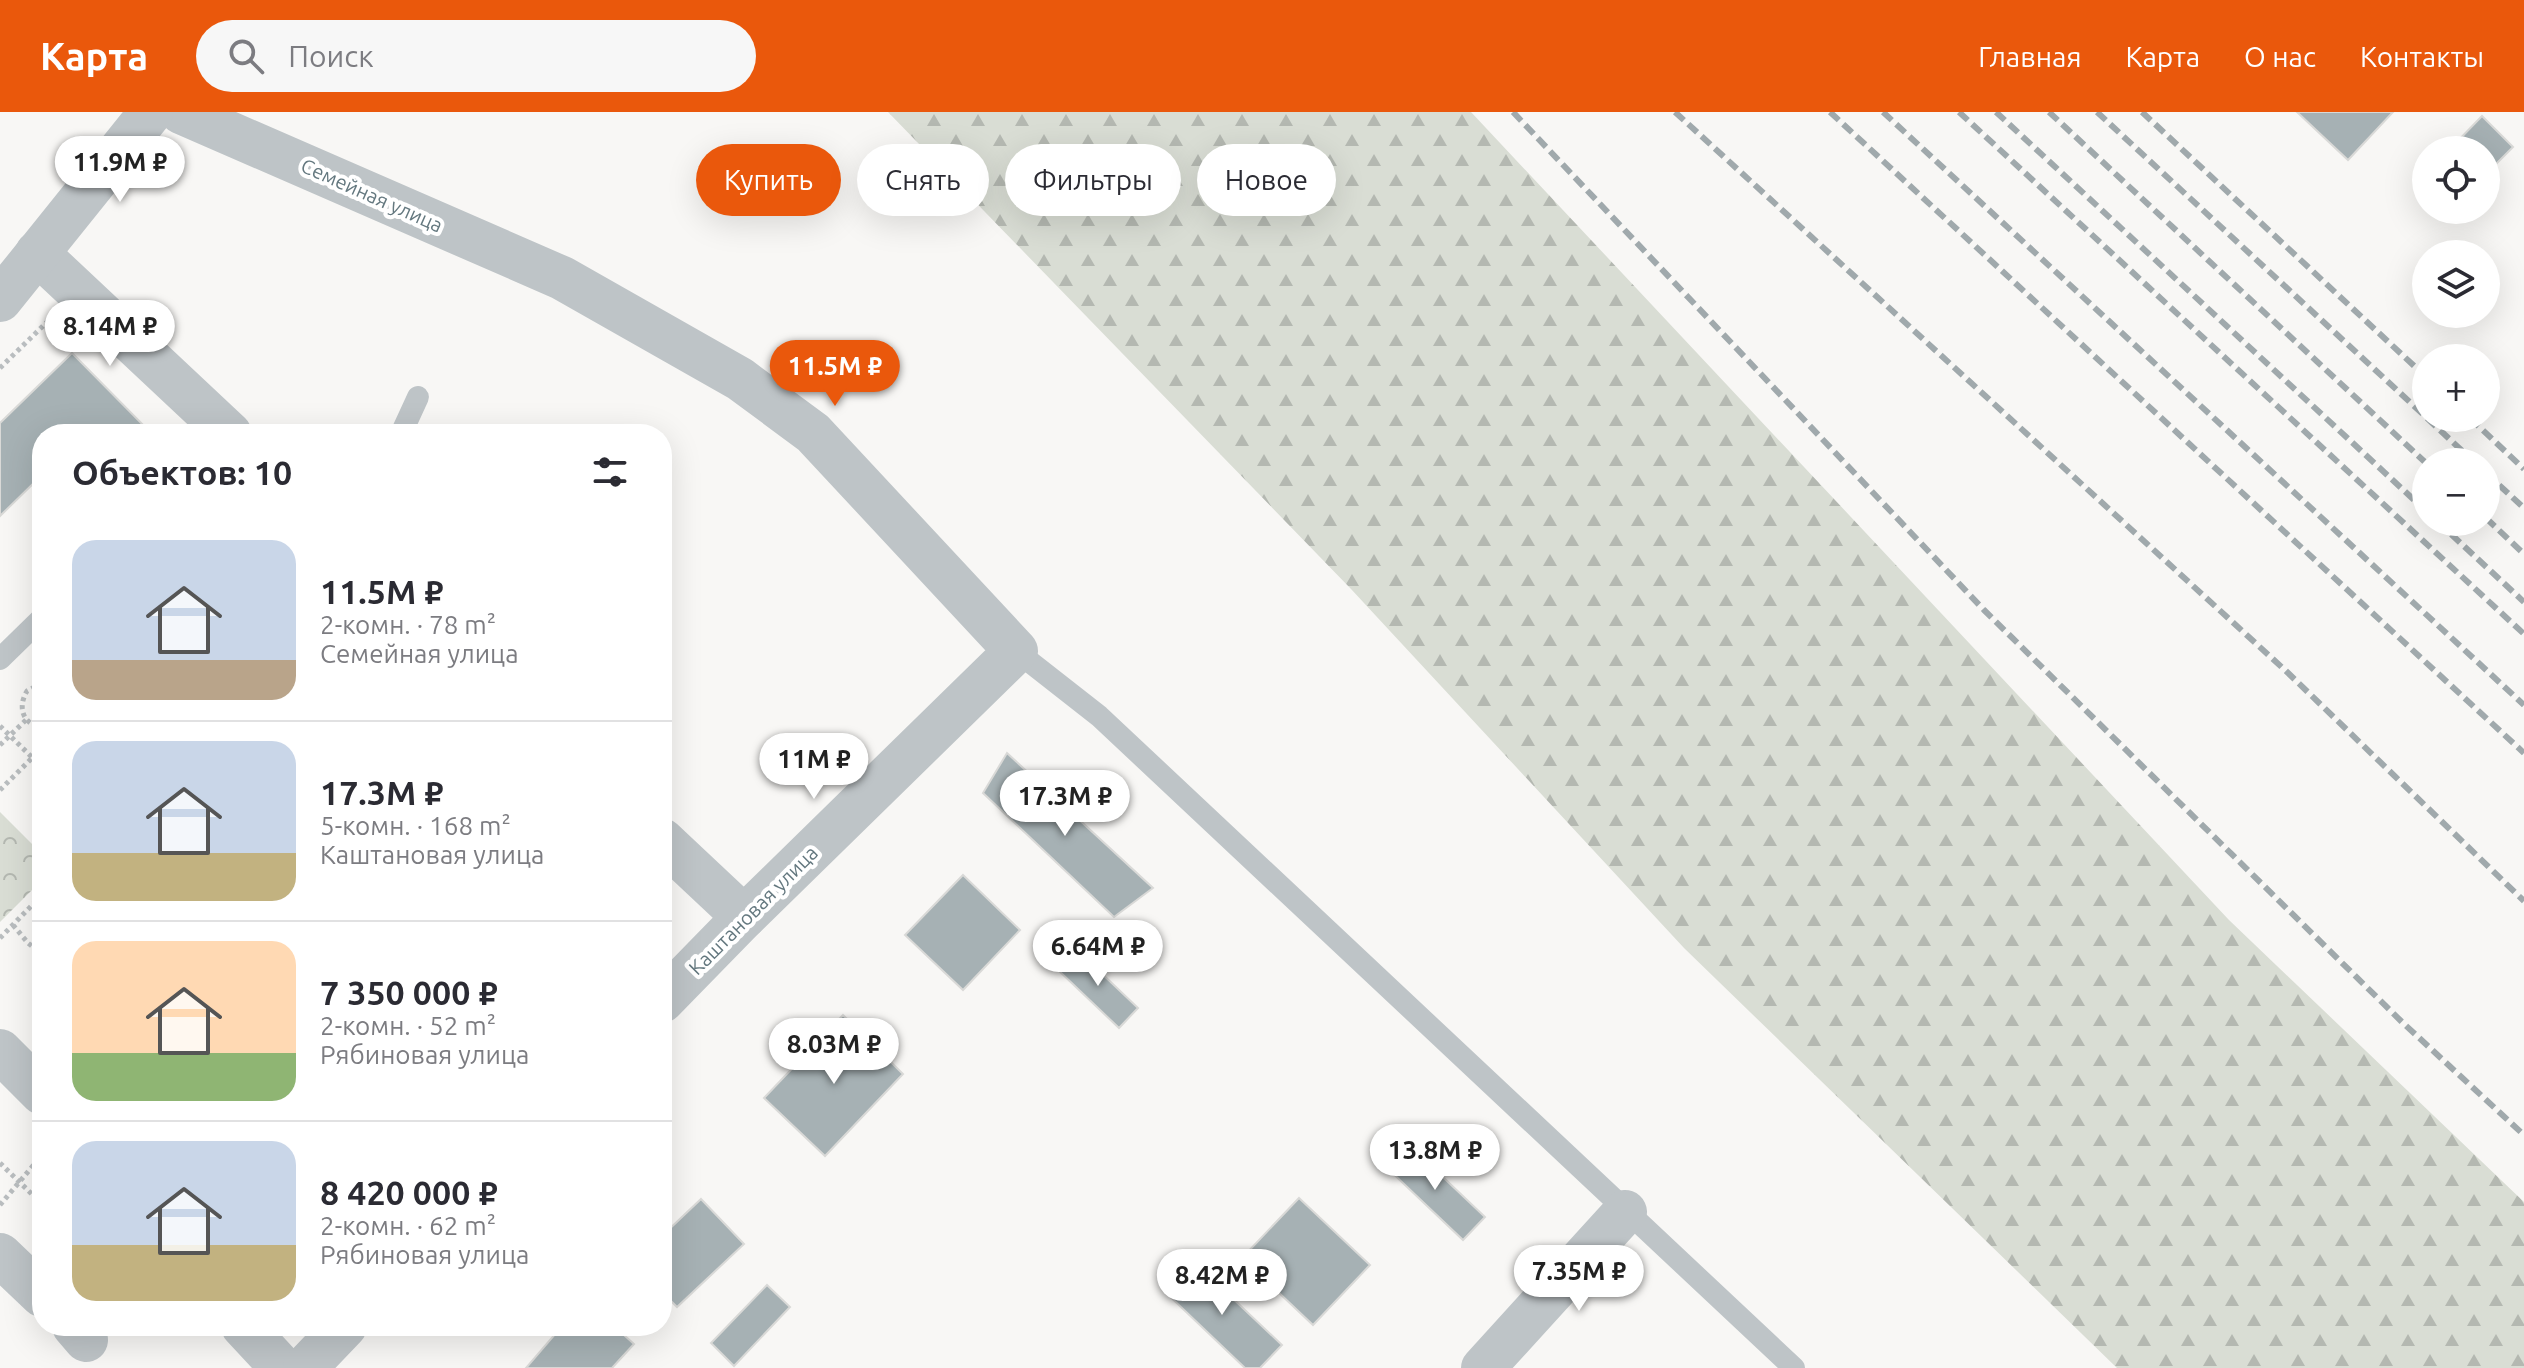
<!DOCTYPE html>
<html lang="ru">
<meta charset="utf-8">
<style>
:root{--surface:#fff;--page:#f7f7f7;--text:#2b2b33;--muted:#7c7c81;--line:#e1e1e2;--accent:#ea580c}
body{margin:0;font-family:Ubuntu,sans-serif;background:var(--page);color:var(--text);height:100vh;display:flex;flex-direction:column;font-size:30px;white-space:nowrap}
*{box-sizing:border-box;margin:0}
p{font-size:26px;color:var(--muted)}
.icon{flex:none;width:44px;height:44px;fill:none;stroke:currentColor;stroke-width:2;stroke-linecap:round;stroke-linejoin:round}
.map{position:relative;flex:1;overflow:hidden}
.panel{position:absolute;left:32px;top:312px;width:640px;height:912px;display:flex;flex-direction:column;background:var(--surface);border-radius:32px;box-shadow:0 8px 32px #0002}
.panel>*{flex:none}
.banner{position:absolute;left:696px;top:32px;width:760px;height:72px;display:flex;gap:16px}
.controls{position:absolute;left:2412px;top:24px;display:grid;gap:16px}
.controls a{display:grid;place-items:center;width:88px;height:88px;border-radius:50%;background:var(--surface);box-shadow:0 8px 32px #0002;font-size:40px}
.price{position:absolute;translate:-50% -68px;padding:0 18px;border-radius:28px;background:#fff;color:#222;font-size:26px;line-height:52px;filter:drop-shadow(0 2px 4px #0008)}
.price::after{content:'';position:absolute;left:50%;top:48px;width:24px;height:18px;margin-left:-12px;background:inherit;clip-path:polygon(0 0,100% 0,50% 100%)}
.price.on{background:var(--accent);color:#fff}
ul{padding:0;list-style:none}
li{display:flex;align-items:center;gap:24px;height:200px;padding:0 40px}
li+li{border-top:2px solid var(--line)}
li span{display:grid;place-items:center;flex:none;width:224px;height:160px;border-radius:24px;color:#555}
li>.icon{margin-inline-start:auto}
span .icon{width:96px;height:96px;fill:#fffc;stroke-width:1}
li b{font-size:34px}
h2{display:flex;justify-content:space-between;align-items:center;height:96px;padding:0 40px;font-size:34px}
.tag{padding:0 28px;border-radius:36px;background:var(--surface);box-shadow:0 8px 32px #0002;font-size:28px;line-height:72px}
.tag.on{background:var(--accent);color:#fff}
header{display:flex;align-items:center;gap:48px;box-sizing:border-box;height:112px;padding:0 40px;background:var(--accent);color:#fff}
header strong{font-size:38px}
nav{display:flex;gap:44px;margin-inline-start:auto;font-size:28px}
.search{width:560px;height:72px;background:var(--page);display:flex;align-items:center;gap:20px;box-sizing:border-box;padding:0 28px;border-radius:44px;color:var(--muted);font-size:30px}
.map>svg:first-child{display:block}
</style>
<header>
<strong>Карта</strong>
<div class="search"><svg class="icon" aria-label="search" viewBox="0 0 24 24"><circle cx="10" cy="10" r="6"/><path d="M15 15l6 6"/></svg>Поиск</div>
<nav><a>Главная</a><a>Карта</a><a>О нас</a><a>Контакты</a></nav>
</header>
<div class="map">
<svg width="2524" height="1256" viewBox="0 0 2524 1256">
<defs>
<pattern id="forest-firs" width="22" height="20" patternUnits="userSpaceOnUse" patternTransform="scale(2)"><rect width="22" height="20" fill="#d9ddd4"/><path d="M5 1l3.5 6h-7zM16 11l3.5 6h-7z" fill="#b4b8b1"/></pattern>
<pattern id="park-crowns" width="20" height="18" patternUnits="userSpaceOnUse" patternTransform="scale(2)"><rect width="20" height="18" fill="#d9ddd4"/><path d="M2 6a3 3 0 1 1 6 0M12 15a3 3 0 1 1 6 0" fill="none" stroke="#b4b8b1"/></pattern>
</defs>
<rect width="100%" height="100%" fill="#f8f7f5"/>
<polygon fill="url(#forest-firs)" points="888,0 1471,0 2229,808 2524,1090 2524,1256 2117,1256 1684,836 1351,477"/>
<polygon fill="url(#park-crowns)" points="0,700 42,742 42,768 0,810"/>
<g fill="#a6b1b4" stroke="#d9d9d7" stroke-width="2">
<polygon points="2297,0 2393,0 2348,48"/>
<polygon points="2482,4 2513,35 2486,62 2486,38 2449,38"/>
<polygon points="72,241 152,322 42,322 42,363 0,404 0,311"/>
<polygon points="1007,641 1153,776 1114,805 983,681"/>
<polygon points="963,763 1020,818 963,878 905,823"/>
<polygon points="1076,837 1138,896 1119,916 1057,857"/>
<polygon points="843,903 903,962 825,1044 764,986"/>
<polygon points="1407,1031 1485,1105 1463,1128 1385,1054"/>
<polygon points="1299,1086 1370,1153 1313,1213 1242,1146"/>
<polygon points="701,1087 744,1132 677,1195 662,1180 662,1124"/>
<polygon points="1191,1147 1282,1233 1260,1256 1245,1256 1162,1177"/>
<polygon points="767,1173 790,1195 734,1254 711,1231"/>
<polygon points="562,1214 614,1214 634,1232 612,1256 526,1256"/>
</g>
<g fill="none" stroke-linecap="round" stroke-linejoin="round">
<g stroke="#b9bdbf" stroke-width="5" stroke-dasharray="4 4" stroke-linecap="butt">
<polyline points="0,256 48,209"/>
<path d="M42,571l-15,8c-10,17 -4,33 15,37"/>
<polyline points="0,614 42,655"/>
<polyline points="0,633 26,608"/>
<polyline points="0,678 42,636"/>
<polyline points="13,813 28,831 42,842"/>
<polyline points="0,826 42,783"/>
<polyline points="0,1051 42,1092"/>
<polyline points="0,1093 42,1043"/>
</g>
<g stroke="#bec4c7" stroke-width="22">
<polyline points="401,322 418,285"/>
<polyline points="1016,539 1099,604 1794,1256"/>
<polyline points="0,547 42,506"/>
</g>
<g stroke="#bec4c7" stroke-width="44">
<polyline points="181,0 562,166 740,267 813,321 1016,539 744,805 662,889"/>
<polyline points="37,141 230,322"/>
<polyline points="0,188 151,0"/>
<polyline points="662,728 744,805"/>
<polyline points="0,939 42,981"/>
<polyline points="0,1143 42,1183"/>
<polyline points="74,1214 86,1228"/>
<polyline points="243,1214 282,1256"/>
<polyline points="305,1256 345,1214"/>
<polyline points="1483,1256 1625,1100"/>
</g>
<g stroke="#a0a9ac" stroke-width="6" stroke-dasharray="12 6" stroke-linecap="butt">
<polyline points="1513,0 1984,498 2402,910 2524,1023"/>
<polyline points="1675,0 2286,559 2524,789"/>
<polyline points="1830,0 2524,641"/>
<polyline points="1883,0 2524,593"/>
<polyline points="1959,0 2524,522"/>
<polyline points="1996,0 2426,399"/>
<polyline points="2049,0 2426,351"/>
<polyline points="2097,0 2426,305"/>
<polyline points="2142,0 2426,265"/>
<polyline points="2427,306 2474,350"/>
<polyline points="2470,306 2524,357"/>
<polyline points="2486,361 2524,396"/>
<polyline points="2486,406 2524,442"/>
<polyline points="2438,410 2524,490"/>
</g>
</g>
<g text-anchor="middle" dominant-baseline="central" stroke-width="8" stroke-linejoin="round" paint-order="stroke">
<g font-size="20" fill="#64787f" stroke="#fff">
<text transform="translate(372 83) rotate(24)">Семейная улица</text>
<text transform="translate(753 798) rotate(-45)">Каштановая улица</text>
</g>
</g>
</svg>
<div class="controls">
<a><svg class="icon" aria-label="locate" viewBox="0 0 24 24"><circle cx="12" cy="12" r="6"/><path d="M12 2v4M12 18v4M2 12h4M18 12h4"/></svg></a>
<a><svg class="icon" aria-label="layers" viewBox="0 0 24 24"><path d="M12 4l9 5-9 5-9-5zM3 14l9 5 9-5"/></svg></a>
<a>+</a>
<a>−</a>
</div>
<b class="price" style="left:120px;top:92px">11.9M ₽</b>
<b class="price" style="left:110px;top:256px">8.14M ₽</b>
<b class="price on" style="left:835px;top:296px">11.5M ₽</b>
<b class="price" style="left:814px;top:689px">11M ₽</b>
<b class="price" style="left:1065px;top:726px">17.3M ₽</b>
<b class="price" style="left:1098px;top:876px">6.64M ₽</b>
<b class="price" style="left:834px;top:974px">8.03M ₽</b>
<b class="price" style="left:1435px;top:1080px">13.8M ₽</b>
<b class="price" style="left:1579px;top:1201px">7.35M ₽</b>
<b class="price" style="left:1222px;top:1205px">8.42M ₽</b>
<div class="banner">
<a class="tag on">Купить</a>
<a class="tag">Снять</a>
<a class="tag">Фильтры</a>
<a class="tag">Новое</a>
</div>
<section class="panel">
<h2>Объектов: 10<svg class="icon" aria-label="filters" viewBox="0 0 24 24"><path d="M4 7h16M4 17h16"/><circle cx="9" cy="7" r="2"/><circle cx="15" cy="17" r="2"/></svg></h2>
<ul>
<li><span style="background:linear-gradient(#c9d6e8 75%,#b9a48a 0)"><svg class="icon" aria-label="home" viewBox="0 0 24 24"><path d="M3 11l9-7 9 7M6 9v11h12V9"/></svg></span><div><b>11.5M ₽</b><p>2-комн. · 78 m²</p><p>Семейная улица</p></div></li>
<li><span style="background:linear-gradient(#c9d6e8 70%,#c2b280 0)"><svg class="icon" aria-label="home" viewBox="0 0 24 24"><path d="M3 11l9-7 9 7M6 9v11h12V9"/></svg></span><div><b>17.3M ₽</b><p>5-комн. · 168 m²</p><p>Каштановая улица</p></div></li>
<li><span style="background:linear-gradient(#ffd9b3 70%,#8fb573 0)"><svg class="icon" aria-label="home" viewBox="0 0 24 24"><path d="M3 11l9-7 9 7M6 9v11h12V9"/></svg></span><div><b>7 350 000 ₽</b><p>2-комн. · 52 m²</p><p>Рябиновая улица</p></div></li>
<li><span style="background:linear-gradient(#c9d6e8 65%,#c2b280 0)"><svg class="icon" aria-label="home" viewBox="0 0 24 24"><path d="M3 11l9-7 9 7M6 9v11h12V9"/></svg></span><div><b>8 420 000 ₽</b><p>2-комн. · 62 m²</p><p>Рябиновая улица</p></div></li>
</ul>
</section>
</div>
